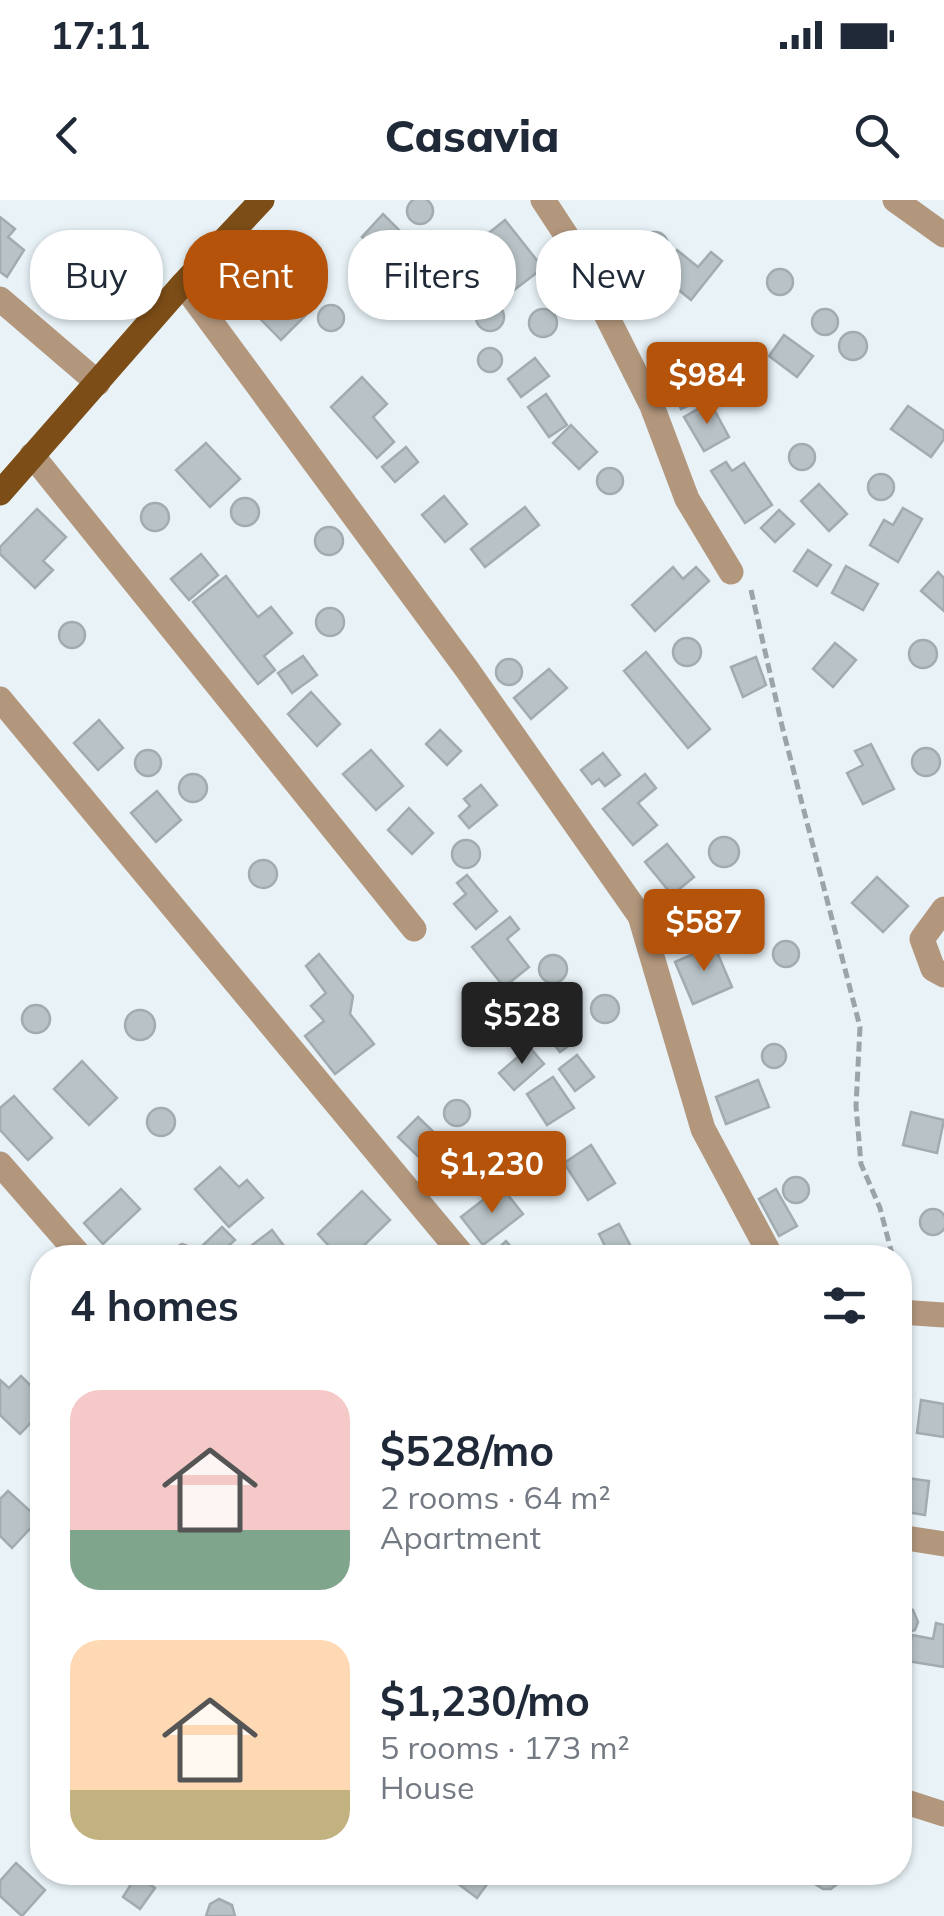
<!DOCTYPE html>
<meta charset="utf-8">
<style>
:root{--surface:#fff;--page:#f6f6f7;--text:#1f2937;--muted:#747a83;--accent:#b45309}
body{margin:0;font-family:Mulish,sans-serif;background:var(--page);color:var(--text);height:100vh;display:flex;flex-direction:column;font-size:38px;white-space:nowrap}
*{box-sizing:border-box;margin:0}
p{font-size:32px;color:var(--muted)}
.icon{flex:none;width:55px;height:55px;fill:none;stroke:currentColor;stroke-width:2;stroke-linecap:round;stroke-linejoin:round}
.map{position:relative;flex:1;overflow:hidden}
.details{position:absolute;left:30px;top:1045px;width:882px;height:640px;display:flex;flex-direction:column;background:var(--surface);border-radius:40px;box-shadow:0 2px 8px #0004}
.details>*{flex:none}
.top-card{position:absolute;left:30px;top:30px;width:885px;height:90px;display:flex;gap:20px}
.price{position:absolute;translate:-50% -85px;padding:0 22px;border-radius:10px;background:var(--accent);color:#fff;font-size:32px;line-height:65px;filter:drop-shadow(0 2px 5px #0008)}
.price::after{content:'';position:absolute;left:50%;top:60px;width:30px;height:22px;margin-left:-15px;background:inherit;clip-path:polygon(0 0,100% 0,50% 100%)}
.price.active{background:#222;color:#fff}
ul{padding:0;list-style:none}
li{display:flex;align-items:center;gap:30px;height:250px;padding:0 40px}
li span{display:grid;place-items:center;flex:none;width:280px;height:200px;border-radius:30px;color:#555}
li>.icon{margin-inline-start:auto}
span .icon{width:120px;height:120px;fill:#fffc;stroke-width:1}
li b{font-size:42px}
h2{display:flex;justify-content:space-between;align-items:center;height:120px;padding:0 40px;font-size:42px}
.chip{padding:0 35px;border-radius:40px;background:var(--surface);box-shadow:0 2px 8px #0004;font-size:35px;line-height:90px}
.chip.active{background:var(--accent);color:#fff}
.status{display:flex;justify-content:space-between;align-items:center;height:70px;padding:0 50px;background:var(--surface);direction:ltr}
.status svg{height:28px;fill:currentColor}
header{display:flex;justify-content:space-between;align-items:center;height:130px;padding:0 40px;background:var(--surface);font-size:45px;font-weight:800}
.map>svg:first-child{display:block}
</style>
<div class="status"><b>17:11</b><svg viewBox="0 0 49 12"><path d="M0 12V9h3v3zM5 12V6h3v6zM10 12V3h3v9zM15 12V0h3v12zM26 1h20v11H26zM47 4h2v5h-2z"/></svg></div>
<header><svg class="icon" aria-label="back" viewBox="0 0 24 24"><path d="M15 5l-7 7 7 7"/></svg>Casavia<svg class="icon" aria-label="search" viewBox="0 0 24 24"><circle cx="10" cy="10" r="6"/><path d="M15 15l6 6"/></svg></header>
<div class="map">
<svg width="944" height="1716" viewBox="0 0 944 1716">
<rect width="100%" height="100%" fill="#e8f2f7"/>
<g fill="#b9c3c7" stroke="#a2acb0" stroke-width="2.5">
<circle cx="420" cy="11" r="13"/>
<polygon points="383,14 411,42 389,64 362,37"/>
<polygon points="0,17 15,29 8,37 24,50 7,77 0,72"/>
<polygon points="505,20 543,68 514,90 490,60 483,65 470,48"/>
<circle cx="655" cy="45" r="13"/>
<polygon points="278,48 305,76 292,89 311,110 281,140 234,92"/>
<polygon points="677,50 698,67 711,52 722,61 691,100 658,73"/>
<polygon points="79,53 114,85 89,114 52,82"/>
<circle cx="450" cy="69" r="14"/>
<circle cx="780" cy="82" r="13"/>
<circle cx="490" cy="117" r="14"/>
<circle cx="331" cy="118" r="13"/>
<circle cx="543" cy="123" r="14"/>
<circle cx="825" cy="122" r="13"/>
<circle cx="853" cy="146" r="14"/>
<polygon points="784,135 813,156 797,177 769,156"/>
<circle cx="490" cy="160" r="12"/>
<polygon points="535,158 549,176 521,197 508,179"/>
<polygon points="692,168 705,198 681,209 668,179"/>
<polygon points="362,177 387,204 373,217 394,242 377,258 331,207"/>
<polygon points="546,194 567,225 549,237 528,207"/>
<polygon points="710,202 729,237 704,251 684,217"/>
<polygon points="908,206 944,231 944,239 931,257 891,229"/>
<polygon points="571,225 597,252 579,269 553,243"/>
<polygon points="206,243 240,279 210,307 176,270"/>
<circle cx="802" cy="257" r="13"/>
<polygon points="406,247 418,262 395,282 382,267"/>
<polygon points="726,262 732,271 744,263 772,305 745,323 711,271"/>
<circle cx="610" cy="281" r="13"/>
<circle cx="881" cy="287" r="13"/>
<polygon points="819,284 847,314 829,331 801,301"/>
<polygon points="444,296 467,324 445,342 422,315"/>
<circle cx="245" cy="312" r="14"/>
<circle cx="155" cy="317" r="14"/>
<polygon points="525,307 539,325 485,367 471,349"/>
<polygon points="903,308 922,319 898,362 870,345 884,320 893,325"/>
<polygon points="37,309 66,337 43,361 53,370 35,388 0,354 0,347"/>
<polygon points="779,310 794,324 775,342 761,328"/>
<circle cx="329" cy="341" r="14"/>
<polygon points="808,350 831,365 817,386 794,371"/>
<polygon points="201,354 218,375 189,400 171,379"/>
<polygon points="846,366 878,384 863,410 832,393"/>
<polygon points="673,367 683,379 696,367 709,381 655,431 632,405"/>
<polygon points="938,372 944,378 944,411 921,391"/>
<polygon points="226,376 258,417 271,407 292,433 264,456 275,470 258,484 193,402"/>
<circle cx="330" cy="422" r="14"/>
<circle cx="72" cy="435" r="13"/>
<circle cx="687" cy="452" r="14"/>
<circle cx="923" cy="454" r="14"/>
<polygon points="835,443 856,460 833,487 813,469"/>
<polygon points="646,452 710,529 688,548 624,471"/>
<polygon points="303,456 317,475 292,493 278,473"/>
<polygon points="756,457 766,485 743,497 731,467"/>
<circle cx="509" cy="472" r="13"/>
<polygon points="549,469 567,488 531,519 514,498"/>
<polygon points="311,492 340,524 317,546 288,514"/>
<polygon points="99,520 123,548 98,570 74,543"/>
<polygon points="440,530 461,551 447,565 426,544"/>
<polygon points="871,544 894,589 863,604 847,573 863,565 855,551"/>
<circle cx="926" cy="562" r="14"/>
<circle cx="148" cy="563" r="13"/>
<polygon points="371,550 403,586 376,610 343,574"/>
<polygon points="603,553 620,575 605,586 599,579 592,584 581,570"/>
<polygon points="645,574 656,588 638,603 657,625 633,645 603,609"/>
<circle cx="193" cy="588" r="14"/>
<polygon points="481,585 497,605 469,628 459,616 470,606 464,599"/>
<polygon points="157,591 181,620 156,642 131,613"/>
<polygon points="409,608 433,633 412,654 388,630"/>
<circle cx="724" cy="652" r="15"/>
<circle cx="466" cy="654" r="14"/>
<polygon points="667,644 694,677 672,695 645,662"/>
<circle cx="263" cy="674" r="14"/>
<polygon points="467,675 497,711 476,729 454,704 466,694 457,683"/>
<polygon points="877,677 908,706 883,732 852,703"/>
<circle cx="739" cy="707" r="13"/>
<polygon points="510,717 519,729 507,739 529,767 504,787 472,747"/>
<circle cx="786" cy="754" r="13"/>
<polygon points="714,745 732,787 693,804 675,762"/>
<polygon points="319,754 353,796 350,814 374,844 335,874 305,836 324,821 311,806 326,793 306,766"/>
<circle cx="553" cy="769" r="14"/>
<polygon points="547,793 581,837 560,852 527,809"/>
<circle cx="605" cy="809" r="14"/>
<circle cx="36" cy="819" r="14"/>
<circle cx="140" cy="825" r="15"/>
<polygon points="524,841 544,864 514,890 499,873 520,855 515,849"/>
<circle cx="774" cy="856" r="12"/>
<polygon points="577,855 594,877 575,891 559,869"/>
<polygon points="82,861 117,898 89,925 54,889"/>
<polygon points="553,877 574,908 547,925 527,894"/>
<polygon points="758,880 769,907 726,924 716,897"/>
<polygon points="14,896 52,938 28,960 0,930 0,908"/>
<circle cx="457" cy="913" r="13"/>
<circle cx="161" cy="922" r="14"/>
<polygon points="911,912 944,920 937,953 903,945"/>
<polygon points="418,917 446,944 426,964 398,937"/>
<polygon points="591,945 615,983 588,1000 564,963"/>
<polygon points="220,967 239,987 247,980 263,998 229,1027 195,989"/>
<circle cx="796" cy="990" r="13"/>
<polygon points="501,986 523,1014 483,1045 461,1017"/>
<polygon points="121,989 140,1009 103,1044 84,1023"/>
<polygon points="776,989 797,1026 779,1036 759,999"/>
<polygon points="362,991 390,1020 351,1058 340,1058 318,1034"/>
<circle cx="933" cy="1022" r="13"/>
<polygon points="619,1024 637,1058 611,1058 599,1034"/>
<polygon points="222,1027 235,1040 215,1058 211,1058 201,1047"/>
<polygon points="272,1030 293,1058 248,1058 243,1052"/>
<polygon points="506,1041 521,1058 488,1058"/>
<polygon points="182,1044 196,1049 199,1058 170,1058 174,1048"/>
<polygon points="21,1176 42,1197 42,1211 20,1234 0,1215 0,1180 9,1188"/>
<polygon points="921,1200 944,1204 944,1237 917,1233"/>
<polygon points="900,1277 929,1281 925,1315 900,1311"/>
<polygon points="8,1291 39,1319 12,1348 0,1336 0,1299"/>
<polygon points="904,1406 913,1410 918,1422 915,1430 903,1434 900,1434 900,1407"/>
<polygon points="936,1423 944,1425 944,1467 907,1461 912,1435 933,1439"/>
<polygon points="16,1663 45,1690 22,1716 0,1696 0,1681"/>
<polygon points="496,1672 477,1698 444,1673 445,1672"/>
<polygon points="813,1672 841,1672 841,1681 831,1689 823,1689 815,1684"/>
<polygon points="137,1675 155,1688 140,1709 123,1697"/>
<polygon points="219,1699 232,1705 235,1716 206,1716 210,1704"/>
</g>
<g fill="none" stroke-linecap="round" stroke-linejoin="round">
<polyline stroke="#9ca4a7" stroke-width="5" stroke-dasharray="10 5" stroke-linecap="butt" points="751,390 783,530 860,827 856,906 861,964 880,1008 893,1058"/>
<g stroke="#b3977d" stroke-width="25">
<polyline points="543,0 566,35 652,206 687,299 731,372"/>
<polyline points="895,0 944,35"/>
<polyline points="183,84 466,468 640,716 703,929 772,1058"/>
<polyline points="0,99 98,183"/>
<polyline points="32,255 414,729"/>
<polyline points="0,499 465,1058"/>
<polyline points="944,709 922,739 933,769 944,775"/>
<polyline points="0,964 82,1058"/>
<polyline points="900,1112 944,1115"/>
<polyline points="900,1341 906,1338 944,1344"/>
<polyline points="900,1600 944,1614"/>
</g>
<polyline stroke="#7c4d16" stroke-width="25" points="0,293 183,84 262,0"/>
</g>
</svg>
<b class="price" style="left:707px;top:227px">$984</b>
<b class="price" style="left:704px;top:774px">$587</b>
<b class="price active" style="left:522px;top:867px">$528</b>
<b class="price" style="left:492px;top:1016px">$1,230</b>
<div class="top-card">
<a class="chip">Buy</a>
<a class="chip active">Rent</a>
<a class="chip">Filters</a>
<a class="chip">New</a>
</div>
<section class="details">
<h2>4 homes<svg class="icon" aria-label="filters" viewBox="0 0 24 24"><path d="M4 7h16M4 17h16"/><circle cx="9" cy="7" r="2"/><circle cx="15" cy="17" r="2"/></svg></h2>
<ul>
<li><span style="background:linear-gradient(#f6c9c9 70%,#7fa58c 0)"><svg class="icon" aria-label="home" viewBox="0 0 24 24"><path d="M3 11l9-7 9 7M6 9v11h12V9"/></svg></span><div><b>$528/mo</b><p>2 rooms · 64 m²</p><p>Apartment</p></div></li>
<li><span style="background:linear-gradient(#ffd9b3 75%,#c2b280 0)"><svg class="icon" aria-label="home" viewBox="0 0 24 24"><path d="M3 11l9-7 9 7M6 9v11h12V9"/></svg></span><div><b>$1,230/mo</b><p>5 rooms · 173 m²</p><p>House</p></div></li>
</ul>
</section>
</div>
